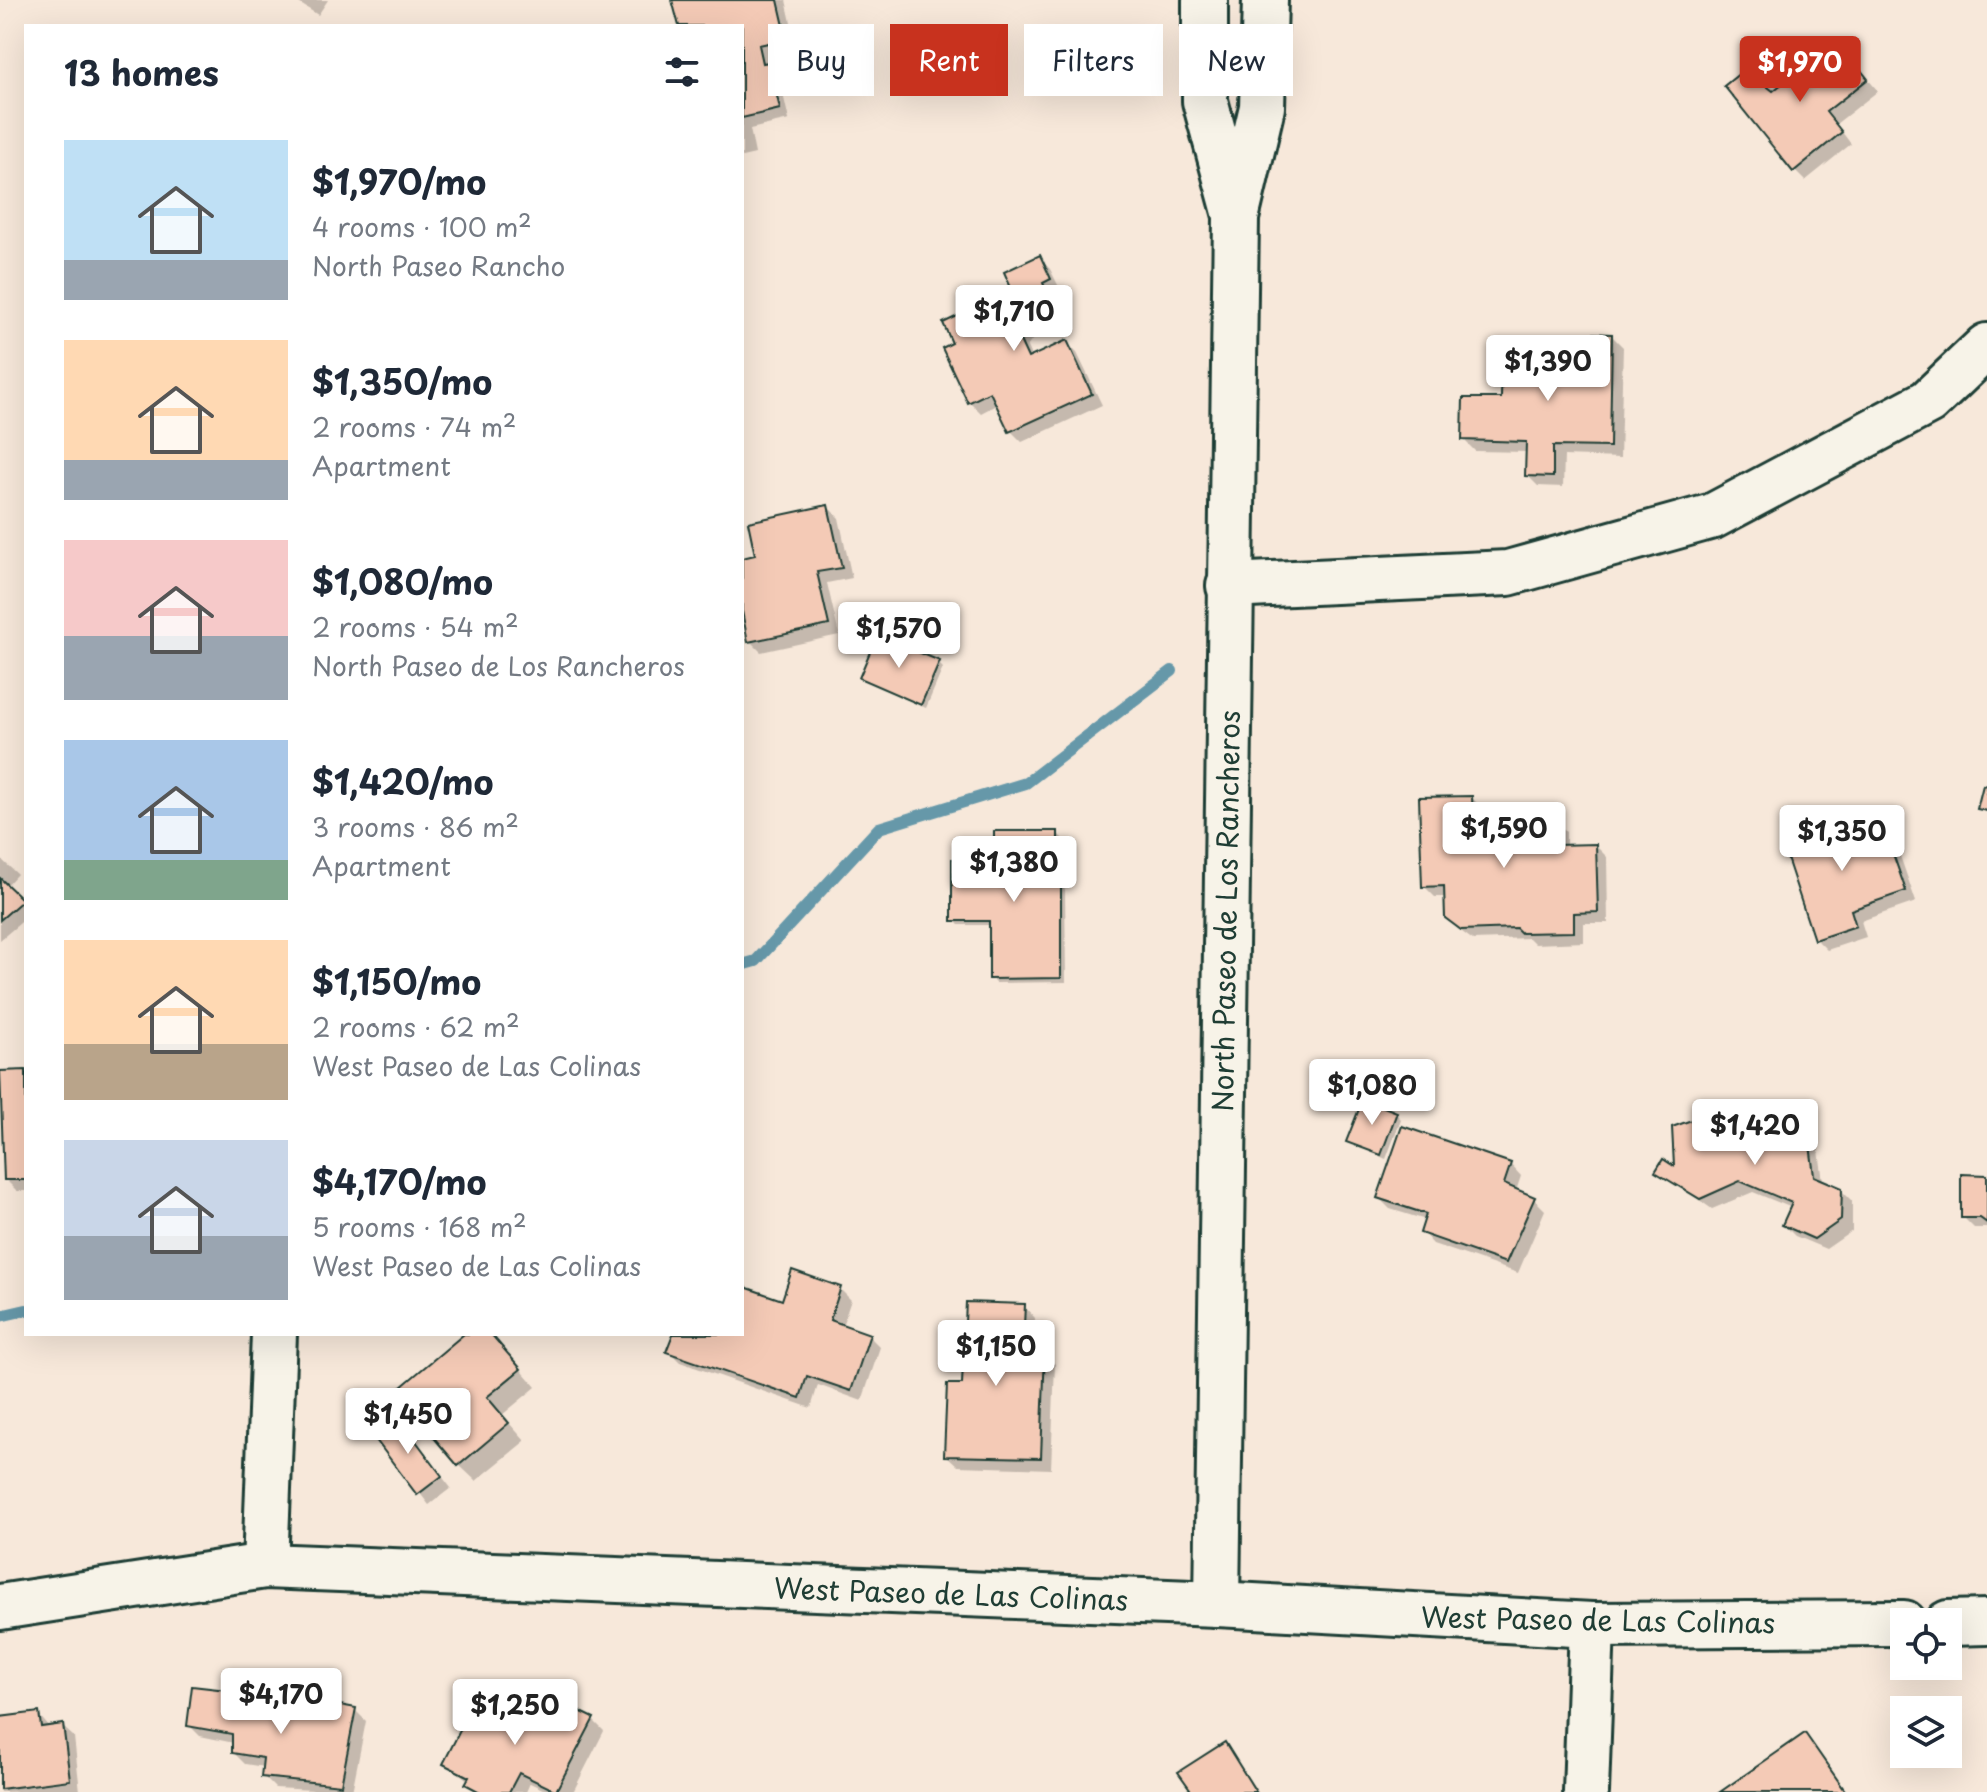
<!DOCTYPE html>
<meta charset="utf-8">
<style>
:root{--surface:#fff;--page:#f6f6f7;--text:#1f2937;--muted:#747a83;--accent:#c8321e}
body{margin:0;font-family:"Playpen Sans",sans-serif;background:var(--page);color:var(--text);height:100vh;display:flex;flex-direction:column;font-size:30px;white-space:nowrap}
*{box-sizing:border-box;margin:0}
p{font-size:26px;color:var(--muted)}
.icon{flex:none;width:44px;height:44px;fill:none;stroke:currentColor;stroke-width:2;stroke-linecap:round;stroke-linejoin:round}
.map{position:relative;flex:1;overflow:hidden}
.details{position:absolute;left:24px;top:24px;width:720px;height:1312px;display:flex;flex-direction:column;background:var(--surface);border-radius:0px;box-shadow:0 8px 32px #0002}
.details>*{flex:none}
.guide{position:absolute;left:768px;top:24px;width:760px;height:72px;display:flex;gap:16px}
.fabs{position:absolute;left:1890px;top:1608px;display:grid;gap:16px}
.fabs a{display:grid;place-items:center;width:72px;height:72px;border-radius:0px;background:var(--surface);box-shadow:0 8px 32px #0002;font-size:40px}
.price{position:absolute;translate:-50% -68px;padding:0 18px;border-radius:8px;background:#fff;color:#222;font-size:26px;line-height:52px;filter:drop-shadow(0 2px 4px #0008)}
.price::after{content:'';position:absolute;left:50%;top:48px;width:24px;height:18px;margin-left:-12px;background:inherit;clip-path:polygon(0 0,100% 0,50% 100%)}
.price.selected{background:var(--accent);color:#fff}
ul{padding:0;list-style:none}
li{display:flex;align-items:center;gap:24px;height:200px;padding:0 40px}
li span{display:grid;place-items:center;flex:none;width:224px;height:160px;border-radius:0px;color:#555}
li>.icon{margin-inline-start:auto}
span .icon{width:96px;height:96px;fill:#fffc;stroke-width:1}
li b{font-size:34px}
h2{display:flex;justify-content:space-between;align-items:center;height:96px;padding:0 40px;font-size:34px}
.pill{padding:0 28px;border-radius:0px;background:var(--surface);box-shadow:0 8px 32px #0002;font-size:28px;line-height:72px}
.pill.selected{background:var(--accent);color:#fff}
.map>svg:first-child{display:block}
</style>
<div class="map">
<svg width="1987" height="1792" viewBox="0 0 1987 1792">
<rect width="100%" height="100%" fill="#f7e8da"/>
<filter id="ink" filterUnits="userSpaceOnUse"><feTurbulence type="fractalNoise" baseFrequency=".0125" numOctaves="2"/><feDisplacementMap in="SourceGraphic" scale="16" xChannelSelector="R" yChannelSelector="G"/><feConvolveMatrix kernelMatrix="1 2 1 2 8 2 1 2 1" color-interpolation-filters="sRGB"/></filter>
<g filter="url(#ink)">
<g fill="#0003">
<polygon points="294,0 328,0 318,15"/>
<polygon points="675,0 786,0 797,49 769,55 772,68 779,76 789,120 750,129 755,154 742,157 742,26 681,26"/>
<polygon points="1837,43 1878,91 1836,124 1851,144 1805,181 1794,170 1773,94"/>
<polygon points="1039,258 1050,269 1061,291 1052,294 1063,318 1040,329 1027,347 1032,358 1066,342 1077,353 1102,405 1022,442 1011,431 998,404 981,413 970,402 955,344 1015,291"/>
<polygon points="1612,336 1623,347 1620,458 1564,456 1563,487 1538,486 1527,475 1528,452 1475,451 1464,440 1503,400"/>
<polygon points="828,507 839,518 852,578 827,583 839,635 761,652 750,641 742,601 742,560 757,556"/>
<polygon points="938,663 943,668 926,708 861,678"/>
<polygon points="1472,798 1483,809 1483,823 1555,821 1566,832 1566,847 1596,846 1607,857 1608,923 1584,923 1584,942 1535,944 1529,938 1473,940 1458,929 1446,917 1446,897 1435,897 1424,886"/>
<polygon points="1879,816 1890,827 1916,902 1861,921 1866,937 1827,950 1816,939 1783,842 1814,831 1825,842"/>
<polygon points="1057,833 1062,838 1063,873 1040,873 1041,884 1060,884 1065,889 1066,982 996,983 991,978 991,925 959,925 954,920 996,861"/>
<polygon points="0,858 17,874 6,886 26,906 26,918 0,940"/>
<polygon points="26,1072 26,1191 17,1191 6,1180 0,1073"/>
<polygon points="1396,1114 1401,1119 1386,1159 1348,1142"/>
<polygon points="1806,1130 1818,1142 1823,1182 1841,1190 1852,1201 1852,1231 1826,1249 1795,1236 1784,1225 1792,1208 1753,1192 1712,1209 1658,1171 1676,1170 1745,1132"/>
<polygon points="1510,1164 1521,1176 1516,1191 1534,1199 1545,1210 1518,1273 1433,1244 1422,1232 1426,1220 1390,1209 1379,1198"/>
<polygon points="1987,1177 1987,1228 1974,1228 1963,1217"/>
<polygon points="742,1288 783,1302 840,1289 851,1300 842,1326 869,1336 880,1347 862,1401 818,1385 811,1408 680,1362 669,1351 675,1334 742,1334"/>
<polygon points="1024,1306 1035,1318 1034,1352 1044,1352 1055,1364 1051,1469 958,1466 946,1455 964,1386"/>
<polygon points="467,1334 490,1334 536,1387 502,1415 525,1441 476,1481 459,1465"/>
<polygon points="398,1420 451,1488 429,1505 376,1436"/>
<polygon points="234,1693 245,1704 244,1713 305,1720 355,1710 366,1721 352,1792 275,1788 264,1777 264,1767 245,1764 234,1753 234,1743 200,1736 189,1725"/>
<polygon points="38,1714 50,1728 62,1726 74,1737 80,1791 0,1792 0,1719"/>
<polygon points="593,1720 604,1731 573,1792 549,1792 530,1783 526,1792 476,1792 468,1784 469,1781 446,1763"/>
<polygon points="1805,1735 1847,1792 1723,1792"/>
<polygon points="1225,1745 1258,1792 1189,1792"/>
</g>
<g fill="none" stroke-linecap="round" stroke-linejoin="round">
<g stroke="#6698a9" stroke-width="12">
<polyline points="742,965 756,961 879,828 1026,783 1172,671"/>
<polyline points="0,1316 26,1310"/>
</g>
</g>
<g fill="#f4cab6" stroke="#1f3d34" stroke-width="2">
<polygon points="672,0 778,0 787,39 759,45 763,63 769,62 780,109 742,118 742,26 679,26"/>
<polygon points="1837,40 1868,79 1826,112 1842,132 1793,172 1724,86 1745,69 1773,91"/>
<polygon points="1040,255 1051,279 1043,283 1053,306 1029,318 1017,334 1028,358 1067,340 1092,394 1009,432 990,392 968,403 942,348 952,343 943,323 1012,290 1004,272"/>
<polygon points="1578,333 1612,334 1610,447 1553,446 1553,477 1525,476 1526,442 1462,440 1463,398 1501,398 1502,355 1577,356"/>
<polygon points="828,505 842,568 817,572 829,625 748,642 742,611 742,558 755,555 748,522"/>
<polygon points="877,635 940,661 921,705 859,678"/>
<polygon points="1983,785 1987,786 1987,811 1977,809"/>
<polygon points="1472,796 1473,821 1555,819 1556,845 1596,844 1598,912 1574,913 1574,932 1521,933 1516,928 1461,930 1445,918 1444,886 1422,887 1419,797"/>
<polygon points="1879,814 1906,891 1851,910 1856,926 1814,940 1781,840 1815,829 1819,842 1828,839 1826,832"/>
<polygon points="994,831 1058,831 1058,869 1036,869 1036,882 1061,882 1061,978 989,979 989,921 952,921 952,859 994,859"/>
<polygon points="0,878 23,900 0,920"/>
<polygon points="26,1070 26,1180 4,1180 0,1071"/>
<polygon points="1363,1099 1397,1112 1381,1155 1346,1142"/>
<polygon points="1717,1111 1745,1129 1783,1116 1808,1129 1814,1176 1842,1188 1841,1220 1814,1239 1782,1225 1792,1203 1740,1181 1700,1199 1655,1172 1663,1159 1674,1166 1672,1127"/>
<polygon points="1402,1126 1511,1163 1504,1184 1535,1197 1506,1263 1420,1233 1426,1214 1377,1198"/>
<polygon points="1961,1174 1987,1175 1987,1223 1980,1218 1961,1218"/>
<polygon points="792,1270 841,1287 830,1320 870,1334 851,1391 807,1376 800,1398 666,1352 673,1334 742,1334 742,1286 782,1300"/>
<polygon points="966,1302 1025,1304 1023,1349 1045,1350 1041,1458 944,1456 947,1384 962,1384"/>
<polygon points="464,1334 491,1334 521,1369 487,1397 509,1423 458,1466 395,1392"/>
<polygon points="398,1417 442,1476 417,1495 373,1436"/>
<polygon points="192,1686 235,1691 233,1710 303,1718 308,1699 356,1708 341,1785 261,1777 263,1758 232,1753 232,1734 187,1726"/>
<polygon points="478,1695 547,1729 561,1702 594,1718 556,1791 519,1773 509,1792 480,1792 465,1784 469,1777 443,1764"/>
<polygon points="39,1712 41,1727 63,1724 70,1780 0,1789 0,1717"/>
<polygon points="1805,1733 1846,1792 1720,1792"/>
<polygon points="1225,1742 1256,1792 1185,1792 1190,1789 1178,1772"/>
</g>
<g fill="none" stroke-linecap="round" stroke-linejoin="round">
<g stroke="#1f3d34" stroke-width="50">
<g id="street">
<polyline points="1205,0 1205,101 1235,212"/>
<polyline points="1229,586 1508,573 1713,516 1928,402 1987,346"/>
<polyline points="265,1566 274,1334"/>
<polyline points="1217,1604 1236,218 1262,107 1265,0"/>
<polyline points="0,1607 265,1566 1217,1604 1592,1625 1904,1623"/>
<polyline points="1948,1623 1987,1622"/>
<polyline points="1586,1792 1592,1625"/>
</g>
</g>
<use href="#street" stroke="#f7f3e8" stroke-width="44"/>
</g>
</g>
<g text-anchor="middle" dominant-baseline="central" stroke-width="6" stroke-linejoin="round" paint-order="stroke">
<g font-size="28" fill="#1f3d34" stroke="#f7f3e8">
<text transform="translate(1225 911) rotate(-89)">North Paseo de Los Rancheros</text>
<text transform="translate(951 1593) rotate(2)">West Paseo de Las Colinas</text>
<text transform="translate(1598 1619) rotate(1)">West Paseo de Las Colinas</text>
</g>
</g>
</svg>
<div class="fabs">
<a><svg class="icon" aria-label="locate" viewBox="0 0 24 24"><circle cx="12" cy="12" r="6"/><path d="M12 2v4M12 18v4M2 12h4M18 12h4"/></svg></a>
<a><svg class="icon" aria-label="layers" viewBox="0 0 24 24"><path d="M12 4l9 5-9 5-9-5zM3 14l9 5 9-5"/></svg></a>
</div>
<b class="price selected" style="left:1800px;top:104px">$1,970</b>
<b class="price" style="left:1014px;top:353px">$1,710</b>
<b class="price" style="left:1548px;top:403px">$1,390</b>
<b class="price" style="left:899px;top:670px">$1,570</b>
<b class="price" style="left:1504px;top:870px">$1,590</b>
<b class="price" style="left:1842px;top:873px">$1,350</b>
<b class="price" style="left:1014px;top:904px">$1,380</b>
<b class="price" style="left:1372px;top:1127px">$1,080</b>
<b class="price" style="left:1755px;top:1167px">$1,420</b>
<b class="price" style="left:996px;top:1388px">$1,150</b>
<b class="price" style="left:408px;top:1456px">$1,450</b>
<b class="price" style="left:281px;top:1736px">$4,170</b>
<b class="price" style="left:515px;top:1747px">$1,250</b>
<div class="guide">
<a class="pill">Buy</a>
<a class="pill selected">Rent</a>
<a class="pill">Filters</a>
<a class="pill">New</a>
</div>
<section class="details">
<h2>13 homes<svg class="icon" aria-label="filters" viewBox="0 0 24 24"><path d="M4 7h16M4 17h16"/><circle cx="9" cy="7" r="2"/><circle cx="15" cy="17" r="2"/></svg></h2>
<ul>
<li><span style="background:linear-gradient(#bfe0f5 75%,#9aa5b1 0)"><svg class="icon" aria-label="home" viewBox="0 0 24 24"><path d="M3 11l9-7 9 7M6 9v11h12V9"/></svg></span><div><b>$1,970/mo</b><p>4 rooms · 100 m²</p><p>North Paseo Rancho</p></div></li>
<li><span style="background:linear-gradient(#ffd9b3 75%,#9aa5b1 0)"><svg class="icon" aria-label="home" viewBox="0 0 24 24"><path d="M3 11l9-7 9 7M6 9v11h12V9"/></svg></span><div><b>$1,350/mo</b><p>2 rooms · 74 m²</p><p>Apartment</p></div></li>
<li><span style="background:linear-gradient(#f6c9c9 60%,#9aa5b1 0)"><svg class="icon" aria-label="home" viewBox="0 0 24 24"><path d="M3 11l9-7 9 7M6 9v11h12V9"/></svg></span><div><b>$1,080/mo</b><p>2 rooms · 54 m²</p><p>North Paseo de Los Rancheros</p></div></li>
<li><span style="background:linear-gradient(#a9c7e8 75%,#7fa58c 0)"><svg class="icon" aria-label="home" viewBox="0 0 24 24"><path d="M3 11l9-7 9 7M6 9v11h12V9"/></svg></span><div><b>$1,420/mo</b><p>3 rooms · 86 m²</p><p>Apartment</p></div></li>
<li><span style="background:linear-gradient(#ffd9b3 65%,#b9a48a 0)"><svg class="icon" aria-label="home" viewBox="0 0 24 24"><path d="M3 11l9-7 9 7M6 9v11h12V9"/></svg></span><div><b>$1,150/mo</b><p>2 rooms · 62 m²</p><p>West Paseo de Las Colinas</p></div></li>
<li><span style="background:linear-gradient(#c9d6e8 60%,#9aa5b1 0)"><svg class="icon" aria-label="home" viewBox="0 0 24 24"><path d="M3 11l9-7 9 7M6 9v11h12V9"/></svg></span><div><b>$4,170/mo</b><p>5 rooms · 168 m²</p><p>West Paseo de Las Colinas</p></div></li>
</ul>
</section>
</div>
